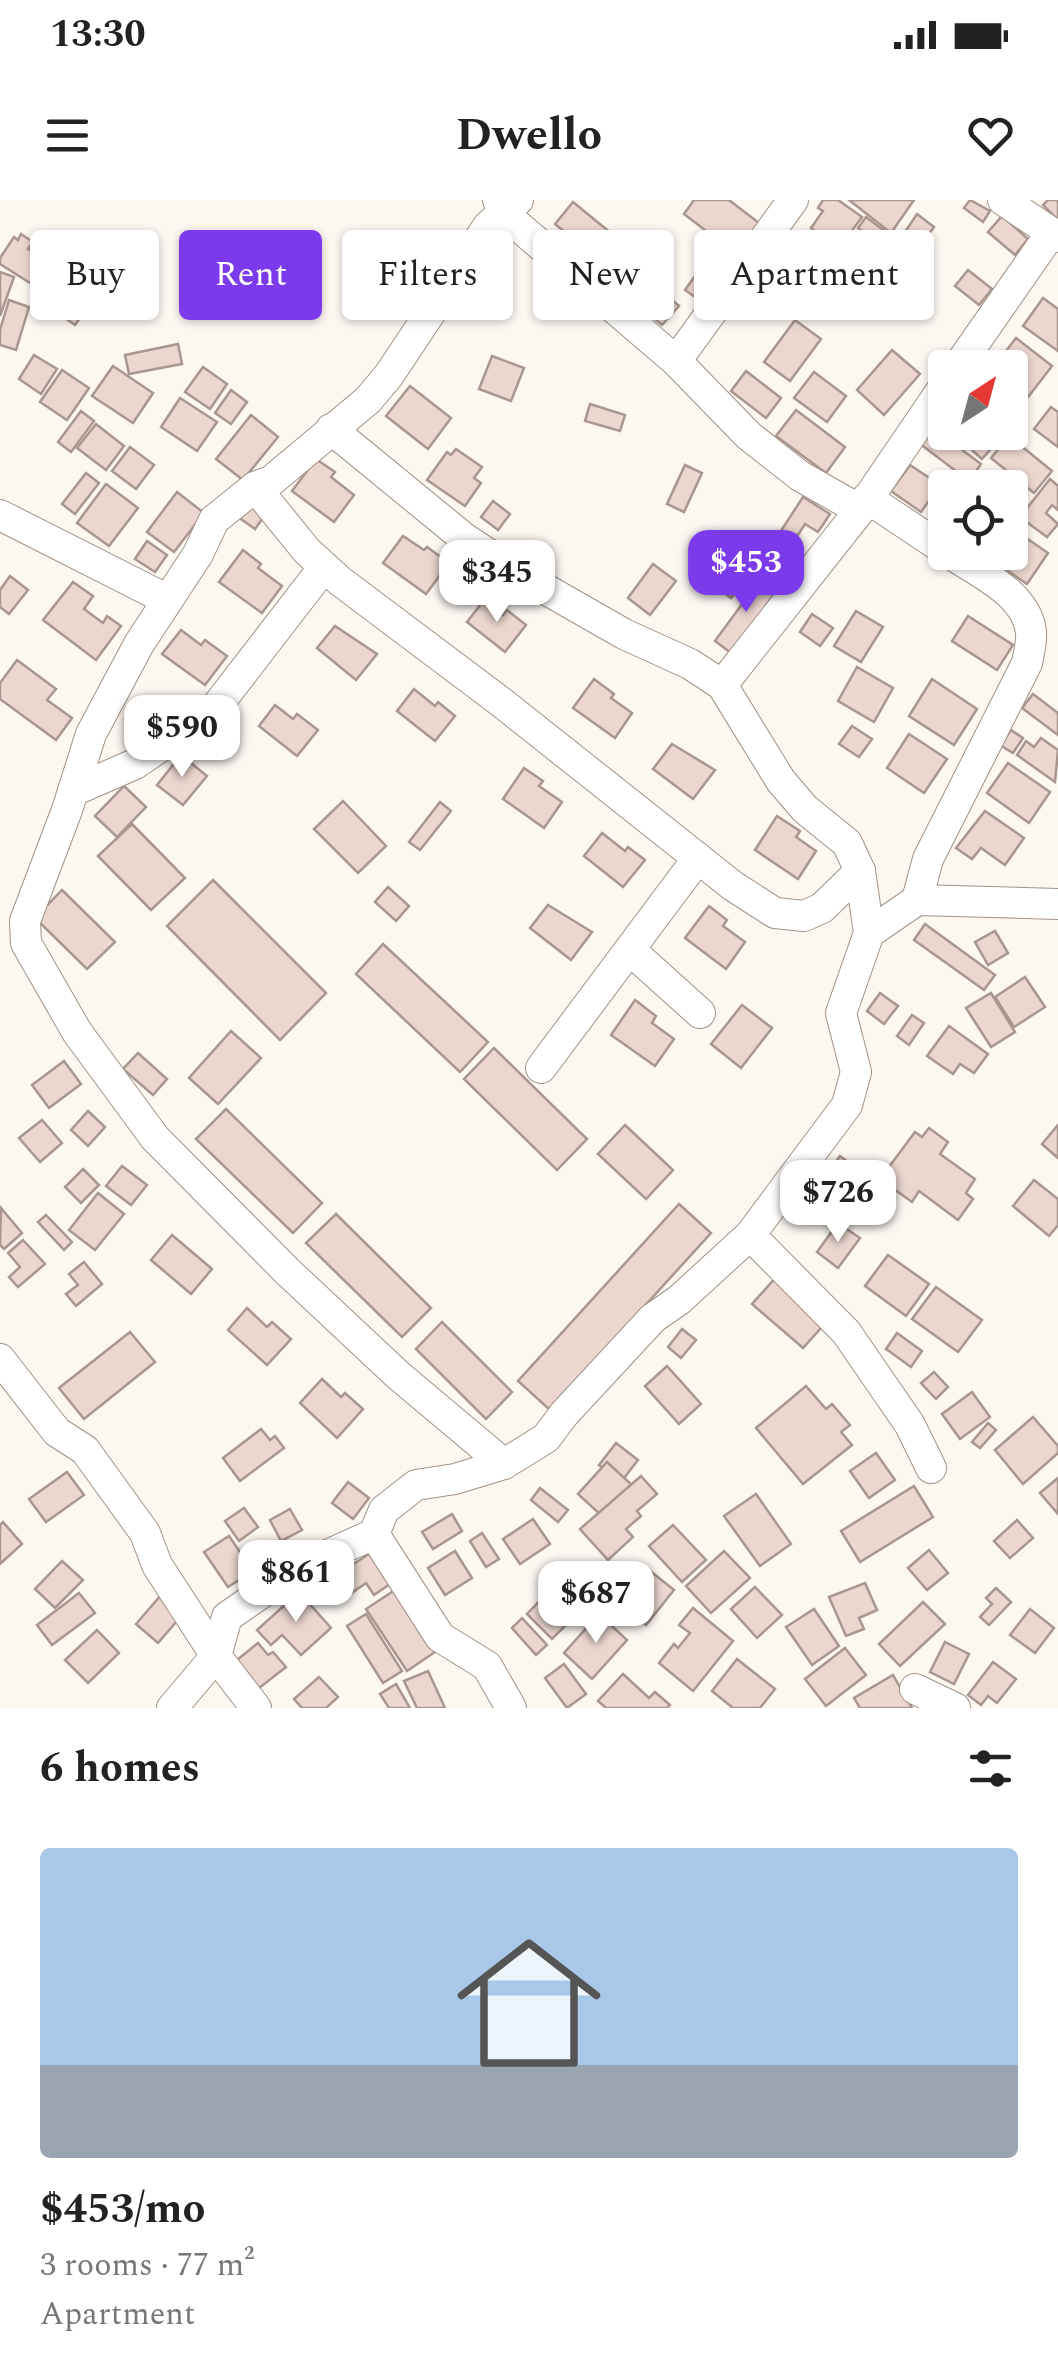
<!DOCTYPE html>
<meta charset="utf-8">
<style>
:root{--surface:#fff;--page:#f6f6f6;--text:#222;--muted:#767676;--line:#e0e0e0;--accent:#7c3aed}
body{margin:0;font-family:Spectral,serif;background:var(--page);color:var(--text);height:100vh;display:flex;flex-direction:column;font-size:38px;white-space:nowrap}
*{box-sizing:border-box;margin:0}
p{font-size:32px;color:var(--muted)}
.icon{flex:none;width:55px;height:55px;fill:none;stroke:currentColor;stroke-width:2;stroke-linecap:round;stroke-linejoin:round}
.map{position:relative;height:1508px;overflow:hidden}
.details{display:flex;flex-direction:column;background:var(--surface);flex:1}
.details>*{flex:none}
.top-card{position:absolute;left:30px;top:30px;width:1000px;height:90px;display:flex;gap:20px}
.needle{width:65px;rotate:36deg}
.tools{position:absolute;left:928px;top:150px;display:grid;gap:20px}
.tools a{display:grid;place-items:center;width:100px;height:100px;border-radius:10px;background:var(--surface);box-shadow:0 2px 8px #0004;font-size:50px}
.price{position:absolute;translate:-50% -85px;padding:0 22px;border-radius:20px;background:#fff;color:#222;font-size:32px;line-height:65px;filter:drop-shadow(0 2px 5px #0008)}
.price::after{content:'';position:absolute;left:50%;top:60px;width:30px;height:22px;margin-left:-15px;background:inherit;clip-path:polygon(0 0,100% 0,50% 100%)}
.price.on{background:var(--accent);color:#fff}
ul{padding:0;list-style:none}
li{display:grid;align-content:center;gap:20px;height:530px;padding:0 40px}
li+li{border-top:2px solid var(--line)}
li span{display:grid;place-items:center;height:310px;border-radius:10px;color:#555}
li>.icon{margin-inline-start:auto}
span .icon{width:180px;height:180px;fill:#fffc;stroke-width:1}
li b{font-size:42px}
h2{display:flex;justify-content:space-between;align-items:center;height:120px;padding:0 40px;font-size:42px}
.tag{padding:0 35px;border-radius:10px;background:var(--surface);box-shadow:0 2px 8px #0004;font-size:35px;line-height:90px}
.tag.on{background:var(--accent);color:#fff}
.status{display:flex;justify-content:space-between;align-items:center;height:70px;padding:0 50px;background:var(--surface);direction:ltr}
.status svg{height:28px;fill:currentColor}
header{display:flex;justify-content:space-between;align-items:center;height:130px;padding:0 40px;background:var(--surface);font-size:45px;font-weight:700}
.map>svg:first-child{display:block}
</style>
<div class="status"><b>13:30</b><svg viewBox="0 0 49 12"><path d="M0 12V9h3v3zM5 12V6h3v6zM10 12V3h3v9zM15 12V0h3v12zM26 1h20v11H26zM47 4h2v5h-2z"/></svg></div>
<header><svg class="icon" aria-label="menu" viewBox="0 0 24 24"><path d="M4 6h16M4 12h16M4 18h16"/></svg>Dwello<svg class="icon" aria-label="heart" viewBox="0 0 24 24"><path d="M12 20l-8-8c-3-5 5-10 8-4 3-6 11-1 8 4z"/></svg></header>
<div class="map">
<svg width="1058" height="1508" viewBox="0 0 1058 1508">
<rect width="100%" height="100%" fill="#fdf7f2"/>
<g fill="#ebd7d0" stroke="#a9968f" stroke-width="2.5">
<polygon points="694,0 729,0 759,23 736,54 684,14"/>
<polygon points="823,0 838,0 862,17 839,48 811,28 823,11 818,8"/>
<polygon points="849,0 914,0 891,33"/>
<polygon points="970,0 990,11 983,22 964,8"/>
<polygon points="1048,0 1058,0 1058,20 1043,5"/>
<polygon points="573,2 612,34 593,55 555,24"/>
<polygon points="917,14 934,27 920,47 903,35"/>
<polygon points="1002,16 1028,39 1015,55 988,32"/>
<polygon points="866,17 886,32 879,42 858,28"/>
<polygon points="21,34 33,42 28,49 45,60 30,83 0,64 0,58 14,37 18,40"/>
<polygon points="892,56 922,76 899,110 869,89"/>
<polygon points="826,58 858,83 838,108 807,83"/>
<polygon points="73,60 105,83 75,125 48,106 64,83 59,79"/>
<polygon points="968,70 992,89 979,105 955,86"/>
<polygon points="0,72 14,77 0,116"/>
<polygon points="695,76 708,85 698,99 685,90"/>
<polygon points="654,85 679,106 662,125 637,104"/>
<polygon points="1043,98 1058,109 1058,151 1023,126"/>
<polygon points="9,100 29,107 16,150 0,145 0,130"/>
<polygon points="795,120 821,139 790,181 764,162"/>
<polygon points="1016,138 1052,166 1015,214 1010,211 1010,168 993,168"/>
<polygon points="178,144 182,164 129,174 125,155"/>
<polygon points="892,150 920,174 884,215 857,190"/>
<polygon points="34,155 57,169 41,194 19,179"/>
<polygon points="492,156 524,168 511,201 479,189"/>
<polygon points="113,166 153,193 133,223 92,196"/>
<polygon points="203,167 227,184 210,209 185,192"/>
<polygon points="62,170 89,188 67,220 40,202"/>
<polygon points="746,171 781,198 766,218 731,191"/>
<polygon points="814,172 846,196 827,222 794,198"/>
<polygon points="410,186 451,218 428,249 386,216"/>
<polygon points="231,190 247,202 231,224 215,213"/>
<polygon points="180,198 217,222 197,251 161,227"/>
<polygon points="590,204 625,215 620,231 585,221"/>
<polygon points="1051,207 1058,212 1058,247 1034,229"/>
<polygon points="796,210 845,247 826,273 776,236"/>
<polygon points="81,211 94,221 71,252 58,242"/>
<polygon points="251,215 278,237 243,280 216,259"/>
<polygon points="96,224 124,246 106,270 77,248"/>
<polygon points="927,224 981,264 969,281 915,240"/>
<polygon points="961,232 1006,232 982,259 957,237"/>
<polygon points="1009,236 1052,271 1034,293 991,258"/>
<polygon points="130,247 154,265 136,289 112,271"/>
<polygon points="456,249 482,267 474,278 481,283 465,306 427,280 447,252 451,255"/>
<polygon points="316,259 335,272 331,277 354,295 334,322 292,291"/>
<polygon points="685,265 702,273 684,312 667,304"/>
<polygon points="910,265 940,285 921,312 891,291"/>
<polygon points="86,273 99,283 75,314 62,304"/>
<polygon points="1050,279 1058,286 1058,310 1052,305 1046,313 1058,324 1047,337 1020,317"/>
<polygon points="106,284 138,308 109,346 77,323"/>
<polygon points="177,292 204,313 174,352 147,332"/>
<polygon points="249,296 268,311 255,329 235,315"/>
<polygon points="803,297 830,314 818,332 805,324 776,369 762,360"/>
<polygon points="493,301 510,314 498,330 481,317"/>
<polygon points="1010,327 1048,353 1027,384 988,357 991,352 1010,352"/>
<polygon points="403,336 424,350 427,347 449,363 426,394 383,363"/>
<polygon points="147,341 167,355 155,372 135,359"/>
<polygon points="243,350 261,364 258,368 282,386 262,413 219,382"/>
<polygon points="730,355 751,371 731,398 710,383"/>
<polygon points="653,364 676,381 650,415 628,398"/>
<polygon points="10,376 28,390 9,414 0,407 0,390"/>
<polygon points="762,377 778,389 731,453 715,441"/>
<polygon points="73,382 93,396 84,409 103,423 107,416 121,426 96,460 43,420"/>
<polygon points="484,400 503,415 507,410 526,425 505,452 467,422"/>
<polygon points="856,411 883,427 861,462 834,446"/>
<polygon points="812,414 833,428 820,446 800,432"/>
<polygon points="968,416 1013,445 997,470 952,441"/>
<polygon points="335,426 377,454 356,480 317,448"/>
<polygon points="181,430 201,445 205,440 227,456 205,485 162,454"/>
<polygon points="17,460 56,489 47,500 72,518 56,540 0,499 0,483"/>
<polygon points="857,467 893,488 874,522 838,501"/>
<polygon points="594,479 614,494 611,498 632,513 615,538 573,508"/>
<polygon points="932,479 977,509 954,545 909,516"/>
<polygon points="414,489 435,506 438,502 455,516 435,541 397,511"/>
<polygon points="1033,494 1058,513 1058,535 1022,508"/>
<polygon points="275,505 293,519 297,514 318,530 297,556 259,526"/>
<polygon points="852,526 872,539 859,557 839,544"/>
<polygon points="1011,530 1023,538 1013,553 1000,545"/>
<polygon points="909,534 947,559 924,593 887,568"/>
<polygon points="1041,538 1058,550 1055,582 1017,555 1026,541 1034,547"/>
<polygon points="672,544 715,570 693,599 653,569"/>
<polygon points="181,555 207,576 183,605 157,585"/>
<polygon points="1008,563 1050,592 1029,623 987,593"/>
<polygon points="524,568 543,581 539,586 562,602 544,628 503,599"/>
<polygon points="124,586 146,607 117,637 95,616"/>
<polygon points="343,601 386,646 358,673 314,629"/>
<polygon points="440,602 451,611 420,650 409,642"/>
<polygon points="985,611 1024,638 1005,665 981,648 972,659 956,648"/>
<polygon points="777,616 800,631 796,637 816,651 798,679 755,650"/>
<polygon points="132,624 185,678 151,710 98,656"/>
<polygon points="602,633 625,651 628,647 645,660 623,687 584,656"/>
<polygon points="213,680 326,793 280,840 167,726"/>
<polygon points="388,687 409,706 396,721 375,702"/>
<polygon points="62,690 115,742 87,769 35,718"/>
<polygon points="548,705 592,732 571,760 530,728"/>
<polygon points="709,706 727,720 723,726 745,742 726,769 685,738"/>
<polygon points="925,724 995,775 984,790 914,740"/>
<polygon points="995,731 1008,753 988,765 975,742"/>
<polygon points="383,744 488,842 460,872 356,774"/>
<polygon points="1025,777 1045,807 1014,827 995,797"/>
<polygon points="880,793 898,806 884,824 867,811"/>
<polygon points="991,793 1015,832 991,847 966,808"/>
<polygon points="635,800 656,816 652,823 674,839 655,866 611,835"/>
<polygon points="742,805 772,828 741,868 711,844"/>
<polygon points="912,815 924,823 909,845 897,836"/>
<polygon points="949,826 988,854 974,873 960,864 953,874 927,856"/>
<polygon points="231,831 261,858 218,904 189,878"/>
<polygon points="494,848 587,939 557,970 464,879"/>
<polygon points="138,853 167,879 153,895 123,869"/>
<polygon points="64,861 81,884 49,908 32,885"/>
<polygon points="226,909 322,1003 293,1033 196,939"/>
<polygon points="88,911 105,927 88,946 71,930"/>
<polygon points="42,920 62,943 40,962 19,938"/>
<polygon points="625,925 673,970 646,999 598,954"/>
<polygon points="1058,925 1058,958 1042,944"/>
<polygon points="929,928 948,942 940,954 975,979 966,993 973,999 958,1020 919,991 912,1002 880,979 915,932 922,937"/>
<polygon points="840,956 865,975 842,1007 817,988"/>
<polygon points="122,966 147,985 131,1005 106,986"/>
<polygon points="83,969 99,985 81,1003 65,987"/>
<polygon points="1034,980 1058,999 1058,1025 1049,1036 1013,1006"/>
<polygon points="98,993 124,1014 95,1050 69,1030"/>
<polygon points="679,1004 711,1033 550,1210 518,1181"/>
<polygon points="1,1008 22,1033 4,1049 0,1045"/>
<polygon points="336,1014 431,1108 402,1137 306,1043"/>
<polygon points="46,1015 72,1042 64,1050 38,1022"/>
<polygon points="838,1023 860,1038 838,1068 817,1052"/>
<polygon points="172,1035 212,1069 191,1094 151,1060"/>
<polygon points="23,1040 45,1064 18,1087 9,1077 20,1067 8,1053"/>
<polygon points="888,1055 929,1084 906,1116 865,1086"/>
<polygon points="84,1062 102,1084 76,1106 66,1094 78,1085 69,1074"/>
<polygon points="777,1076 828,1120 803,1148 752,1104"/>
<polygon points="936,1087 982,1120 958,1152 912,1119"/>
<polygon points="247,1108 267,1127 272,1122 291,1139 267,1165 228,1130"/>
<polygon points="442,1122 512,1192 486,1219 416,1149"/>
<polygon points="682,1129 696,1140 681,1158 668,1147"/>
<polygon points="130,1132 155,1162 84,1219 59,1188"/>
<polygon points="897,1133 922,1151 911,1167 886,1149"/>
<polygon points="667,1166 701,1204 679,1224 645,1186"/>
<polygon points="934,1172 948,1187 936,1199 921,1183"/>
<polygon points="322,1179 341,1197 345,1193 363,1209 337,1238 300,1203"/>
<polygon points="806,1186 826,1209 832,1204 850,1225 841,1232 852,1245 803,1284 756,1228"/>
<polygon points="972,1192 990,1217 960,1239 942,1214"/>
<polygon points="1033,1217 1058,1246 1058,1253 1023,1284 995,1250"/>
<polygon points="988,1223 996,1230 980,1248 972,1242"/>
<polygon points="261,1229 270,1240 275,1236 284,1248 240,1281 223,1258"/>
<polygon points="616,1243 638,1260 621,1282 599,1265"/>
<polygon points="876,1253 895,1280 869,1298 850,1271"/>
<polygon points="607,1262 633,1286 604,1318 578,1294"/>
<polygon points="67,1272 84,1295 46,1322 29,1299"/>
<polygon points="641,1276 657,1294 637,1311 641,1316 626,1329 633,1337 608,1360 580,1329"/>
<polygon points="1058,1278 1058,1314 1040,1293"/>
<polygon points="348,1282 369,1298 353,1319 332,1303"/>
<polygon points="914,1286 933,1317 860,1362 841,1331"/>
<polygon points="540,1288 568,1310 558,1322 531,1300"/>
<polygon points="756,1294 791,1344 760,1366 724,1316"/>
<polygon points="244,1308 258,1327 239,1341 225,1321"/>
<polygon points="290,1309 302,1330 281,1341 270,1320"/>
<polygon points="452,1314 462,1331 433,1349 422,1332"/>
<polygon points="533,1319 550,1344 520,1364 503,1339"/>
<polygon points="1017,1320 1033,1338 1010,1358 994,1341"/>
<polygon points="3,1322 22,1344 0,1364 0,1325"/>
<polygon points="673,1325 706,1360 682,1382 649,1346"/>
<polygon points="482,1333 499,1359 486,1367 470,1341"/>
<polygon points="229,1336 253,1371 228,1387 204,1352"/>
<polygon points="929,1350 948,1373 927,1390 908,1368"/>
<polygon points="455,1351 472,1378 445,1395 428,1368"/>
<polygon points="724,1351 750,1378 711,1413 686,1386"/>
<polygon points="370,1353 390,1384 374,1395 366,1383 346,1397 333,1378"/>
<polygon points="62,1361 83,1380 55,1408 35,1389"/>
<polygon points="575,1365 602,1386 589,1402 562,1380"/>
<polygon points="644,1366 674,1390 646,1425 616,1401"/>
<polygon points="865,1383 877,1410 859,1418 864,1429 846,1436 829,1397"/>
<polygon points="555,1385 581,1410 552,1439 527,1414"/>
<polygon points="755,1387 782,1415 757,1438 731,1409"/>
<polygon points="996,1388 1011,1402 989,1425 980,1417 992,1404 986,1398"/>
<polygon points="395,1390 435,1452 407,1471 366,1409"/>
<polygon points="299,1392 331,1428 301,1455 282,1435 271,1445 257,1430"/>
<polygon points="79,1393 95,1413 52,1445 37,1425"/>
<polygon points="161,1395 183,1414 158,1443 136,1424"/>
<polygon points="923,1402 945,1424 900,1466 879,1444"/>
<polygon points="693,1408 733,1441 693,1491 659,1463 674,1444 678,1448 690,1433 679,1425"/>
<polygon points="814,1409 839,1446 812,1465 786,1427"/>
<polygon points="1030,1409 1054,1428 1035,1453 1010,1435"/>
<polygon points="366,1414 402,1471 383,1483 347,1426"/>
<polygon points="599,1414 627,1440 592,1479 564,1453"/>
<polygon points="522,1418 547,1445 536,1455 512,1428"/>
<polygon points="97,1430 119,1453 88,1483 65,1460"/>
<polygon points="945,1442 969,1454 954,1484 930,1472"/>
<polygon points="258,1443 268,1455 273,1452 286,1467 254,1492 232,1464"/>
<polygon points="845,1448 866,1475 826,1506 805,1479"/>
<polygon points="737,1459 775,1489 760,1508 733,1508 712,1491"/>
<polygon points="993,1462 1016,1479 997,1503 988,1496 981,1505 968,1495"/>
<polygon points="564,1464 586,1494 567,1508 545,1478"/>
<polygon points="428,1471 445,1508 417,1508 404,1481"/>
<polygon points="623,1474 649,1498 655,1492 670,1505 667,1508 606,1508 598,1501"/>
<polygon points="893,1475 912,1508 860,1508 854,1498"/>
<polygon points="319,1477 338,1497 326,1508 302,1508 294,1499"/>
<polygon points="396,1484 410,1508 389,1508 380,1494"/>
</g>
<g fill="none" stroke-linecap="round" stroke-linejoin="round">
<g stroke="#a09286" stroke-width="32">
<g id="minor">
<polyline points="498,0 503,13 676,161 749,236 800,276 860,310"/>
<polyline points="1003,0 1058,37"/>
<polyline points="676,161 793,0"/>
<polyline points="957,168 1051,33"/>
<polyline points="255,287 307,351 340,381 501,502 733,686 775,713 804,716 822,708 860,671"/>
<polyline points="867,298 945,350"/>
<polyline points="0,315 168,400"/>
<polyline points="722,485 860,310 945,185"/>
<polyline points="73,591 135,564 213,511 324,367"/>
<polyline points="917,700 1058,704"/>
<path d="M869,733l48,-33 11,-41 99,-196c2,-10 5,-22 4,-31 -4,-39 -54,-60 -83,-80"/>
<polyline points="630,750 700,813"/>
<polyline points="541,868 698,658"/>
<polyline points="750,1035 846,1132 910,1225 931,1268"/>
<polyline points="0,1159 57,1232 85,1250 145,1333 157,1365 216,1456 256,1508"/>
<polyline points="504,1264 398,1175 287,1071 155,938 77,832 26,743 25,721 67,610 91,534 139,444 198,354 214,320 255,287 271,281 368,200 389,175 488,26 518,0"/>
<polyline points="374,1334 440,1437 487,1466 511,1508"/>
<polyline points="915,1489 955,1508"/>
<polyline points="172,1508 216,1456 227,1417 296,1369 374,1334 384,1310 416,1285 455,1279 504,1264 546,1238 564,1214 653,1118 679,1100 750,1035 847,905 856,872 841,813 869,733 860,671 847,643 805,609 781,581 722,485 690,464 624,434 519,374 464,338 331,229"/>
</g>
</g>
<use href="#minor" stroke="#fff" stroke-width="30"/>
</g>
</svg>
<div class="tools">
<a><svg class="needle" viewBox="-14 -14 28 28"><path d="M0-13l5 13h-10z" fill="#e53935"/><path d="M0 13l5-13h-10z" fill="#767676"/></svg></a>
<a><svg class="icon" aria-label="locate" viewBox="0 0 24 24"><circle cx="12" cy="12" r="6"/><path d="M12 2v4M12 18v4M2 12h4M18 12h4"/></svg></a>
</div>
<b class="price on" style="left:746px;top:415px">$453</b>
<b class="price" style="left:497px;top:425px">$345</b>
<b class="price" style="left:182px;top:580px">$590</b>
<b class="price" style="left:838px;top:1045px">$726</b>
<b class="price" style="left:296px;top:1425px">$861</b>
<b class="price" style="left:596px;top:1446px">$687</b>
<div class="top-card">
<a class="tag">Buy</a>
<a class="tag on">Rent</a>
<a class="tag">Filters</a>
<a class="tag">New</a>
<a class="tag">Apartment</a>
</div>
</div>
<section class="details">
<h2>6 homes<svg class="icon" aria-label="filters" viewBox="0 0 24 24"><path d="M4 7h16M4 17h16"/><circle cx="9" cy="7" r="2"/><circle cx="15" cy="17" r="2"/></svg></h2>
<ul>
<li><span style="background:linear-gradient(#a9c7e8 70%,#9aa5b1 0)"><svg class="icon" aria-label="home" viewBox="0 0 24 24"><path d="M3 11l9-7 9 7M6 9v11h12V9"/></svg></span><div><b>$453/mo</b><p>3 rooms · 77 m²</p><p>Apartment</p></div></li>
</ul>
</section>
